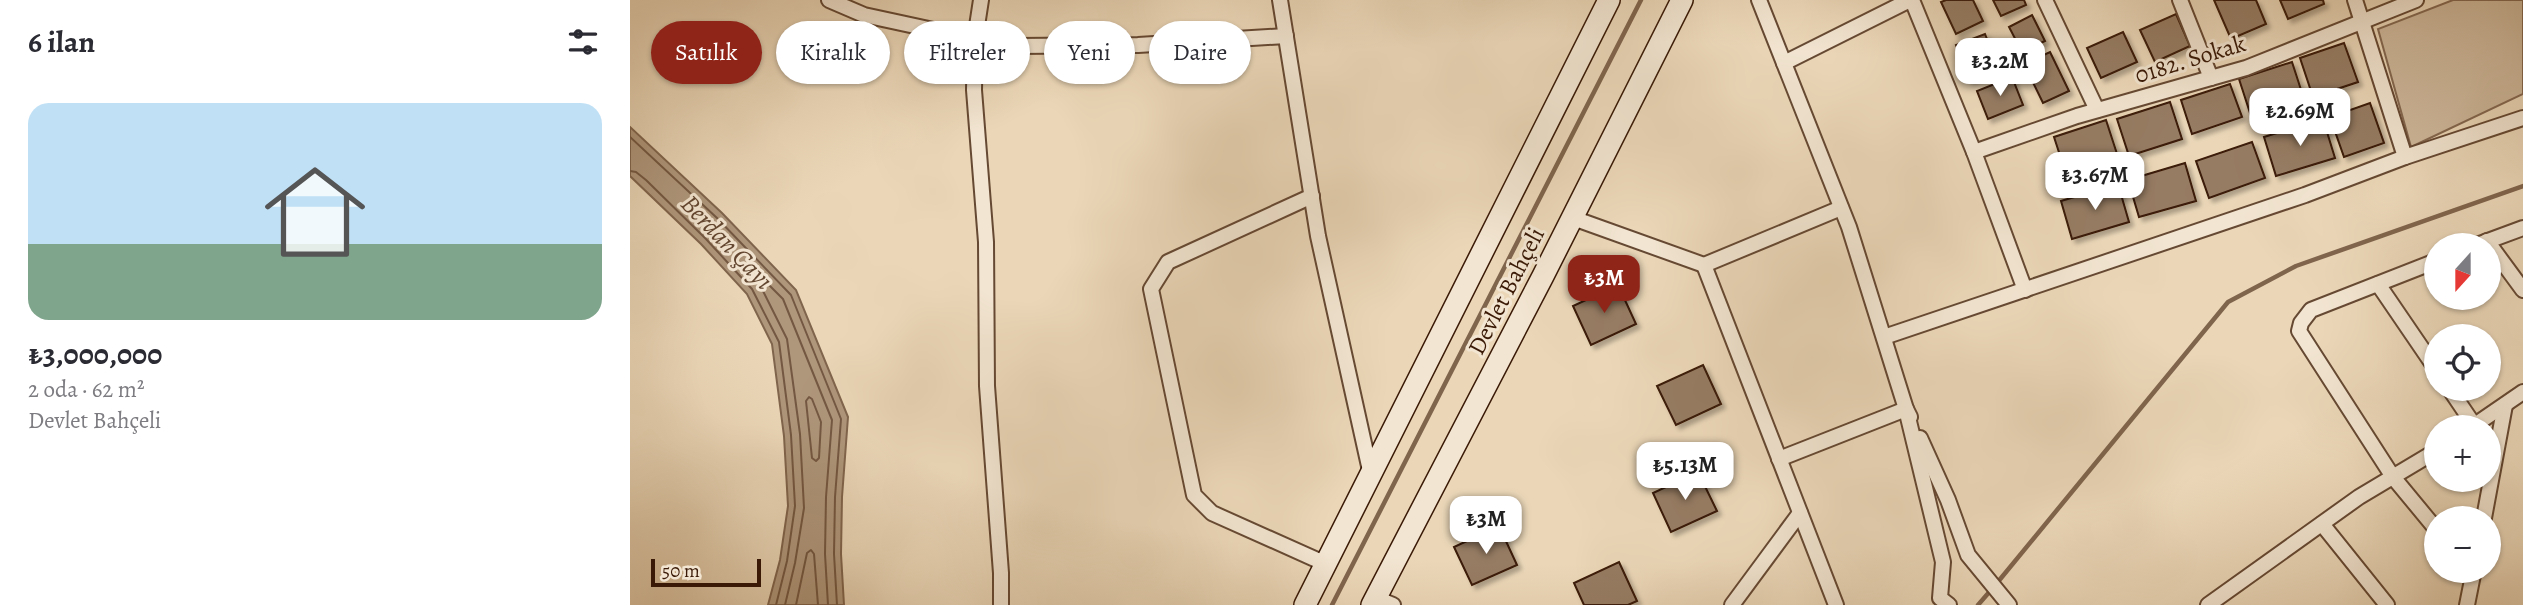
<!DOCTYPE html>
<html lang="tr">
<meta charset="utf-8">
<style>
:root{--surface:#fff;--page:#f2f2f3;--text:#2b2b33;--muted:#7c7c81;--line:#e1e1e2;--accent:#8f2418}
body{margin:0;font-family:Alegreya,serif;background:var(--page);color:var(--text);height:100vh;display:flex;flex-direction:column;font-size:26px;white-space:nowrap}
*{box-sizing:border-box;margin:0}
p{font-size:23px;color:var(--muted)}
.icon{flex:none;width:38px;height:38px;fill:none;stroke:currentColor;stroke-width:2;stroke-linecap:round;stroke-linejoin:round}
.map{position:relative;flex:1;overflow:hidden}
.side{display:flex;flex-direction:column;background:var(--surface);width:630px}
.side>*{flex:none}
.hud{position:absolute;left:21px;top:21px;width:665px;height:63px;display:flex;gap:14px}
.needle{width:46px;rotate:201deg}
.controls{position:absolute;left:1794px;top:233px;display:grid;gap:14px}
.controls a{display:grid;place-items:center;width:77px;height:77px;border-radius:50%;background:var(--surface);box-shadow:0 2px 5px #0004;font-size:35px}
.scale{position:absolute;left:21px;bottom:18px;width:110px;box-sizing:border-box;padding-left:7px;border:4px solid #3a1a07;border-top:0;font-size:19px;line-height:24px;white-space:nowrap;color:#3a1a07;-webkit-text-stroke:5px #f2e5d1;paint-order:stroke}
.price{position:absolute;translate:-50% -60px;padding:0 16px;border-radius:14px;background:#fff;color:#222;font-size:23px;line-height:46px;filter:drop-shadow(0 2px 4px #0008)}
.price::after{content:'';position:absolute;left:50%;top:42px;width:21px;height:16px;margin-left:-10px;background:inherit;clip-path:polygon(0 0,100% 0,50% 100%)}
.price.current{background:var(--accent);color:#fff}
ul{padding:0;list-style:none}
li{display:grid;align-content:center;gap:14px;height:371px;padding:0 28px}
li+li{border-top:2px solid var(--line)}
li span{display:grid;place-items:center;height:217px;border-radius:21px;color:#555}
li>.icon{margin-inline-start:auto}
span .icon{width:126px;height:126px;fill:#fffc;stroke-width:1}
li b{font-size:30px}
h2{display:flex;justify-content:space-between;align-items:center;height:84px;padding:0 28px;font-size:30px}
.pill{padding:0 24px;border-radius:32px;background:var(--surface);box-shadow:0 2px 5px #0004;font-size:24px;line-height:63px}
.pill.current{background:var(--accent);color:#fff}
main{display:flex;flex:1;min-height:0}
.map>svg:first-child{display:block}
</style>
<main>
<section class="side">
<h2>6 ilan<svg class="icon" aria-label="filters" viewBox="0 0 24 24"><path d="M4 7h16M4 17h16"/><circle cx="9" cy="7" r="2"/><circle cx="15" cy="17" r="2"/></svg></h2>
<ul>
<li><span style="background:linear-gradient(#bfe0f5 65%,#7fa58c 0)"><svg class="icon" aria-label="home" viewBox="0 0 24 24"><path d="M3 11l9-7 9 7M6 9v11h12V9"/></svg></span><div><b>₺3,000,000</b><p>2 oda · 62 m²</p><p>Devlet Bahçeli</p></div></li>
</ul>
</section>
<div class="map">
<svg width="1893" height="605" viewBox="0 0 1893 605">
<defs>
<filter id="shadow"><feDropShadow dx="4" dy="4" stdDeviation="2" flood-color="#0004"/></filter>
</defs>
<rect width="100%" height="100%" fill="#ebd7b8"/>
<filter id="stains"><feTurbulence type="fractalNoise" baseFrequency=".00286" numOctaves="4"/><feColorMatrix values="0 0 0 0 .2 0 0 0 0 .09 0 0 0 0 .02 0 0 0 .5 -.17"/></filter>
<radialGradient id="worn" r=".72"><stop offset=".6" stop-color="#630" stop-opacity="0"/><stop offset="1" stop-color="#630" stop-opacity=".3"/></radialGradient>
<polygon fill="#cdb79a" stroke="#846850" stroke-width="2" points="1823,0 1893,0 1893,94 1781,147 1748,29"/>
<polygon fill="#af977c" stroke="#80654d" stroke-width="2" points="0,127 92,213 166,290 218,417 212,497 211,554 214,605 138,605 150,560 158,506 154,436 142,344 117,294 71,244 0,176"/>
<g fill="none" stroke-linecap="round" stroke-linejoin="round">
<g stroke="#745842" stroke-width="2">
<polyline points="0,137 87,218 161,295 211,419 205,497 204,554 207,605"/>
<polyline points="0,171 6,172 16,180 76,239 122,289 149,342 161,435 165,506 157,561 146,605"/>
<polygon points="179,397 182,399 191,422 189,458 186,461 182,458 176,401"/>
<polyline points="155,605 165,563 174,508 170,434 157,339 129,283 132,278 153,299 202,420 196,497 195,554 198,605"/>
<polyline points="166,605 177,553 181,550 184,554 188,605"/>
</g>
<g stroke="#80654d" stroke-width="4.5">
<polyline points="1367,583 1598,302 1666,266 1893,186"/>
<polyline points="702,605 1011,0"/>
<polyline points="1348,605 1361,590"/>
</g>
</g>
<g fill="#967c63" stroke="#3a1a07" stroke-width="2" filter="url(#shadow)">
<polygon points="1316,0 1343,0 1353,21 1326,34 1311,2"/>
<polygon points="1363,0 1394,0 1396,5 1371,16"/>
<polygon points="1584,0 1626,0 1636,24 1601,39"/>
<polygon points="1650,0 1693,0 1694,4 1658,19"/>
<polygon points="1546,14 1560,46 1525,62 1510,30"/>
<polygon points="1402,15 1415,41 1392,52 1379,27"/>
<polygon points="1493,32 1507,62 1471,78 1457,48"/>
<polygon points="1355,34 1369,69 1340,80 1326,45"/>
<polygon points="1714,43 1728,82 1683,97 1670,58"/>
<polygon points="1420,52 1439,91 1413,103 1394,64"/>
<polygon points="1662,62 1674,99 1621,116 1609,79"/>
<polygon points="1382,77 1393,105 1358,119 1347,91"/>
<polygon points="1600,84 1612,117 1562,134 1551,100"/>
<polygon points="1540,102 1552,139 1499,156 1487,119"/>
<polygon points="1740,103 1754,143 1714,157 1700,117"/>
<polygon points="1693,119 1705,158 1646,176 1634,137"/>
<polygon points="1476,120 1489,160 1437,177 1424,137"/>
<polygon points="1622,142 1635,178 1579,198 1566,161"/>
<polygon points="1555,163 1566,201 1509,217 1498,180"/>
<polygon points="1488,184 1499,222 1442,239 1431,201"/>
<polygon points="988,285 1006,324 961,345 943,306"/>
<polygon points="1073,365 1091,404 1046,425 1027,386"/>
<polygon points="1068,472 1087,511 1041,532 1023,493"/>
<polygon points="869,526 887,565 842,585 824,547"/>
<polygon points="989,562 1007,601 998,605 954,605 944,583"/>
</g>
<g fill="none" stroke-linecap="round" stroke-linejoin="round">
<g stroke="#664933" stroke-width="18">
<g id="street">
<polyline points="199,0 234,15 345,39 351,0"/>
<polyline points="650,0 688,236 741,475"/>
<polyline points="1129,0 1219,227 1276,409 1313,562 1310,598 1319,605"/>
<polyline points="1282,0 1344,152 1395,290"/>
<polyline points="1415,0 1467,110"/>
<polyline points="1550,0 1581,78"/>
<polyline points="1725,0 1775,157"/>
<polyline points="1154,63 1280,0"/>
<polyline points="1344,152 1447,116 1616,68 1786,0"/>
<polyline points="682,196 538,262 521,289 564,495 582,513 696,564"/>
<polyline points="943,218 1074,265 1211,208"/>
<polyline points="1857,241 1893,290"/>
<polyline points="1847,245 1893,228"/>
<polyline points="1806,261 1681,310 1671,323 1669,331 1763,477 1806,529"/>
<polyline points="1074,265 1206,605"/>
<polyline points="1748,284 1806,369"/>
<polyline points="1254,337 1675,195 1775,157 1893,118"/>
<polyline points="1819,388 1844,425"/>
<polyline points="1842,427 1893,392"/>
<polyline points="1290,438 1318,500 1338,555 1379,605"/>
<polyline points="1149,459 1276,409 1280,417"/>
<polyline points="1854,518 1875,405"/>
<polyline points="1692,524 1757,605"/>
<polyline points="746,598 763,605"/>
<polyline points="371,605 371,573 357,386 356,242 344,90 345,39 379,46 508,45 656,36"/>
<polyline points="1102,605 1170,513"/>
<polyline points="1578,605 1729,497 1806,451"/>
<polyline points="1837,605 1844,570"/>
</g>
</g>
<g stroke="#3a1a07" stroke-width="24">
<g id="secondary">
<polyline points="675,605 979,0"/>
<polyline points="742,605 913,276 1052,0"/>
</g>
</g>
<use href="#street" stroke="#f2e5d1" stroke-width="14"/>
<use href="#secondary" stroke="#f2e5d1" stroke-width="21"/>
</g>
<g text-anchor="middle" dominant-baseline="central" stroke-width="6" stroke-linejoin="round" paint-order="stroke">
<g font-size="24" fill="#3a1a07" stroke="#f2e5d1">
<text transform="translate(1560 59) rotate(-17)">0182. Sokak</text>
<text transform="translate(876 291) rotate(-63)">Devlet Bahçeli</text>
</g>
<g font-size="26" font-style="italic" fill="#634630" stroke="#f2e5d1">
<text transform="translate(97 242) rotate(46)">Berdan Çayı</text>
</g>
</g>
<rect width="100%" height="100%" filter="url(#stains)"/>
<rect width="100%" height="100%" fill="url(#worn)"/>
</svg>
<div class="controls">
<a><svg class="needle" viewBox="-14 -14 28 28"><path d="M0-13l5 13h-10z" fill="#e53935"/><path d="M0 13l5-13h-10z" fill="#7c7c81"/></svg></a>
<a><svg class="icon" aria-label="locate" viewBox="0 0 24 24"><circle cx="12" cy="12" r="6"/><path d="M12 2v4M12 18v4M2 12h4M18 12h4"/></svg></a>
<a>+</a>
<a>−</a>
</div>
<div class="scale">50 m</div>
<b class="price" style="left:1370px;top:98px">₺3.2M</b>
<b class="price" style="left:1670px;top:148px">₺2.69M</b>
<b class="price" style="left:1465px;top:212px">₺3.67M</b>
<b class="price current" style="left:974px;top:315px">₺3M</b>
<b class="price" style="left:1055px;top:502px">₺5.13M</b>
<b class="price" style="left:856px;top:556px">₺3M</b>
<div class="hud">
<a class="pill current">Satılık</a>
<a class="pill">Kiralık</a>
<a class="pill">Filtreler</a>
<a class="pill">Yeni</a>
<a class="pill">Daire</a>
</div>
</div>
</main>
